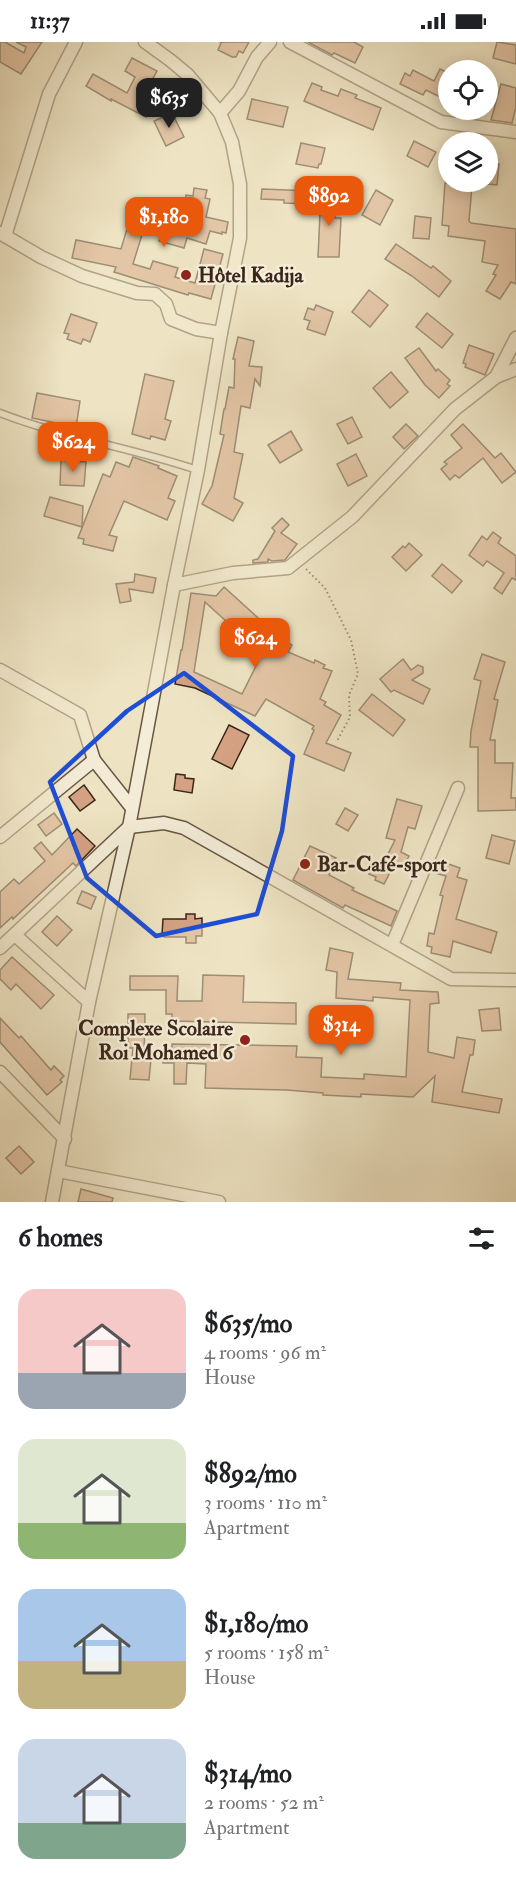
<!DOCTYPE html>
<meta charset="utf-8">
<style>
:root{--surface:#fff;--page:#f6f6f6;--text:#202124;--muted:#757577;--accent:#ea580c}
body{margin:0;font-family:"IM FELL Double Pica",serif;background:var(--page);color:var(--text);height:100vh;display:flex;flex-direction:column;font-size:22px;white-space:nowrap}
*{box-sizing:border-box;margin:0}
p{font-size:20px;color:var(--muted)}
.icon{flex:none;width:33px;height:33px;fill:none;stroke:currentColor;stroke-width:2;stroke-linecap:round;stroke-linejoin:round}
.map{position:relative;height:1160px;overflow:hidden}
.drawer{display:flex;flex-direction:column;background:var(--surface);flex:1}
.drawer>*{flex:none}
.fabs{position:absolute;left:438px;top:18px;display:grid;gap:12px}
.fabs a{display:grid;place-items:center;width:60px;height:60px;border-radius:50%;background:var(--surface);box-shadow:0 3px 15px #0003;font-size:30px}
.price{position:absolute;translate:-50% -51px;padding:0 14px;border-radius:12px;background:var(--accent);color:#fff;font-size:20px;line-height:39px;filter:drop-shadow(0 2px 3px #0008)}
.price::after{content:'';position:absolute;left:50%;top:36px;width:18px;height:14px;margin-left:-9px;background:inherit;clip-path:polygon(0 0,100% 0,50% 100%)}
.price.on{background:#222;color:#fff}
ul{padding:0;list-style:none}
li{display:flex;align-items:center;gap:18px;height:150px;padding:0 18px}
li span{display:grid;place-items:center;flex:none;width:168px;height:120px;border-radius:18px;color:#555}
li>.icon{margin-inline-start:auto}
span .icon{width:72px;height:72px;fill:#fffc;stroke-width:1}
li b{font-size:26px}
h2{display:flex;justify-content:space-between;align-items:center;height:72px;padding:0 18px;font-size:26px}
.status{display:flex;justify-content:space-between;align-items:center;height:42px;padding:0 30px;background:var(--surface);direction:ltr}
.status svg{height:16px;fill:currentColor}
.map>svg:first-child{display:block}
</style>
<div class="status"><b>11:37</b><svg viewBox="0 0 49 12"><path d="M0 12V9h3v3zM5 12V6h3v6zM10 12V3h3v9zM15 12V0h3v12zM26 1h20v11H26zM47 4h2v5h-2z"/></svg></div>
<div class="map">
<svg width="516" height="1160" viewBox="0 0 516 1160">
<rect width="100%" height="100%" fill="#eee4c3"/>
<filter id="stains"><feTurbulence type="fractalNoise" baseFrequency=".00333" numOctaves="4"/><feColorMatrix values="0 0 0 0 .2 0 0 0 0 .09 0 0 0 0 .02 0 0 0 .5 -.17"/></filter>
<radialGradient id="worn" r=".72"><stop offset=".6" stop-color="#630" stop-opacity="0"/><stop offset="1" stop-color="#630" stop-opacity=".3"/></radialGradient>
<g fill="#d4a283" stroke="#3a2619" stroke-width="1.5" fill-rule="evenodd">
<polygon points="0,0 5,0 24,11 26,5 16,0 42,0 21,32 0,20"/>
<polygon points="220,0 249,0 243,11 239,9 236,15 232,15 218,8 221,1"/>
<polygon points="308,0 354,0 363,5 355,21 334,11 332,13"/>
<polygon points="497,0 516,3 516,22 493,16"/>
<polygon points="132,16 157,29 147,47 151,49 150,53 156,56 146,75 111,57 111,59 86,44 93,32 127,51 135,35 125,29"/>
<polygon points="440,27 448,31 448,41 442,56 426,48 423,53 400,42 405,31 410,34 413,28 434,39"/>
<polygon points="312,41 322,45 321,48 338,54 341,47 357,53 355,56 381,66 373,88 304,59"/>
<polygon points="501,42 516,46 516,65 512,81 491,78"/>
<polygon points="252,57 288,65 283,85 247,77"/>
<polygon points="172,71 184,95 166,104 154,79"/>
<polygon points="414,99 436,110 428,125 407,114"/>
<polygon points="301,101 325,106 321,122 319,122 318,126 296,122"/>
<polygon points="488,121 499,122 497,143 488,142"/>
<polygon points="445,141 472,144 469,179 471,181 516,187 516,242 511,240 500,257 486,249 496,233 493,232 498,223 482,220 485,199 448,194 449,184 442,183"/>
<polygon points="194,146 207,148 205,156 210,157 206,175 228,180 226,191 222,190 222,192 210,189 206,202 187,196 184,206 159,199 162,189 145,183 133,222 150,227 153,219 178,226 175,235 195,241 204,207 223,212 211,257 189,251 188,253 114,230 116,225 72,216 76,198 121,207 133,167 181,182 186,153 193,154"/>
<polygon points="262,147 311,149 308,162 284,161 284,158 261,157"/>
<polygon points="376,148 393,158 380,183 362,173"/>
<polygon points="321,149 335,150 335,176 341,176 339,215 318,215"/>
<polygon points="415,174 431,176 429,197 413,196"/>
<polygon points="396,202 431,226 433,224 451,239 439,255 412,234 385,217"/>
<polygon points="369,248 388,263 370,285 352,270"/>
<polygon points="316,263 333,270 325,293 307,287 310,279 304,277 308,266 314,268"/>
<polygon points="427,271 453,292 442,306 416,285"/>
<polygon points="71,272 97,281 90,300 83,297 81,302 67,297 69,292 64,291"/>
<polygon points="238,295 254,299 249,324 262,325 260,344 255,337 250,366 241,364 234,410 243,412 234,456 243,461 233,479 202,462 212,444 224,393 220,392 224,367 225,367 229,345 234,346 235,317 233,317"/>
<polygon points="469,303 494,312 485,333 465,325 466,322 463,321"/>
<polygon points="419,306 436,329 438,327 450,338 447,342 450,344 439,356 425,343 405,316"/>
<polygon points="391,330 408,350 390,366 373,346"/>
<polygon points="145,332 174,339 165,377 171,379 165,398 151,394 150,397 132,392"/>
<polygon points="37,351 80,359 76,385 32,376"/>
<polygon points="352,375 362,395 348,402 337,382"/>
<polygon points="406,382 418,394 404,407 393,395"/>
<polygon points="463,382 495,416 501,411 516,430 502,441 483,416 459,436 455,433 450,438 441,427 447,422 444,420 462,406 451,393"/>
<polygon points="291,389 302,408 280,421 268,403"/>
<polygon points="356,412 367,434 348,444 337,422"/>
<polygon points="133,415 159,424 158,426 177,434 168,456 175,459 167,478 124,459 109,493 117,495 113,509 83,502 84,497 78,496 103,432 110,435 116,420 129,425"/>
<polygon points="61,418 86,420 84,444 60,443"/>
<polygon points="50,455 83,464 82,485 44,474"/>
<polygon points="282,476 289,483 281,491 297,502 285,518 272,519 268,517 268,520 253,521 253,518 258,517 275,489 272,486"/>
<polygon points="493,490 501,496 498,501 516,514 516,538 512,536 502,552 494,546 504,531 487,519 483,524 469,513 482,494 487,498"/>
<polygon points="409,501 422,513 406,529 392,515 403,504 405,506"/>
<polygon points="442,522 462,539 452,551 432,534"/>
<polygon points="135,532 156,536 153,551 129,547 131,559 120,561 116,542 134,540"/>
<path d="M224,545l43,39 -3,4 28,15 -4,7 26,11 1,-3 10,5 -2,3 9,3 -12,28 6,3 -2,3 17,10 -15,28 25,10 -7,18 -40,-17 10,-24 -2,-1 2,-3 -48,-27 -11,17 -60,-28 -20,-4 6,-34h1l9,-57 25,3zM205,560l57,52 -20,40 -48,-22z"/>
<polygon points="482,612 505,620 494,657 498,658 490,698 495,698 495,721 513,721 511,756 516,756 516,768 478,769 478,705 470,705 471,689 481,639 474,637"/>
<polygon points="403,617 411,628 418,623 423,625 423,631 412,638 430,647 423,662 394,648 391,650 380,637"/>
<polygon points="372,652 405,678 393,694 359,668"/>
<polygon points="229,683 249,693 232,727 212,717"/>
<polygon points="176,732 185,733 185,736 194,737 192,751 174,748"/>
<polygon points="84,743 95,758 80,769 69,755"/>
<polygon points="397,757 422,764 415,787 408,785 401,810 409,814 402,827 394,823 384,842 375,838 376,835 369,832 376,818 383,822 395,798 386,796"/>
<polygon points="345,766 358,773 348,789 336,782"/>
<polygon points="54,771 62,782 46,794 38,783"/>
<polygon points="77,787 95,804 76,824 73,821 13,877 12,875 0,886 0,850 14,837 19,842 45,819 34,806 41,800 52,813"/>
<polygon points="492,793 515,799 509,822 486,816"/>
<polygon points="310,804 336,816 329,833 354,846 352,848 397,869 391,884 345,863 343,866 293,838"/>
<polygon points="437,818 460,826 457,835 467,838 456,877 497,890 491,911 453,899 450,915 431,911 432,905 427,904 429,891 434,892 443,854 440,853 446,834 435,831 436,827 433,826"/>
<polygon points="82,849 96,855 91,867 77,861"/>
<polygon points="186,872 195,872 195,877 202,876 202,894 196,894 196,901 186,901 186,895 164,895 162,893 163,877 186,877"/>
<polygon points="57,874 72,888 57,904 42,890"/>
<polygon points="330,906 353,911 348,937 401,941 400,948 438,950 439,961 430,962 428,1010 454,1016 457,995 475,998 473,1013 470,1013 462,1050 502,1057 499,1071 432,1060 435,1034 413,1055 361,1052 361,1055 323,1053 323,1051 287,1048 205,1046 206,1022 187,1021 186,1042 174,1042 174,1021 163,1021 163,1007 172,1007 172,1002 297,1004 296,1015 322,1016 321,1035 364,1037 364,1032 406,1035 410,958 373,955 373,959 336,956 337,930 326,928"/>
<polygon points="12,915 54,953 41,967 16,942 11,948 0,937 0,928"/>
<polygon points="203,933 244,934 243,960 296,961 296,982 172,979 172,972 166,972 166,948 130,948 130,934 178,934 177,959 202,959"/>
<polygon points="499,966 501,988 482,989 479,968"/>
<polygon points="128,972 145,972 144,1016 151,1017 149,1038 130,1037 133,1006 128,1006"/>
<polygon points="0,976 19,996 21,994 51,1028 54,1024 64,1034 60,1038 62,1040 47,1053 0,1000"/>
<polygon points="19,1104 34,1120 21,1132 6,1116"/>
<polygon points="81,1147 113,1156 112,1160 78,1160"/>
</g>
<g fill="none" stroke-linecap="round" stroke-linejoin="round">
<g stroke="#675644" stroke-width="9">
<path id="lane" d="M0,371c64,25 133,35 197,57"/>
</g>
<g stroke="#675644" stroke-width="15">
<g id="street">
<polyline points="290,0 441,80 516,90"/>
<polyline points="220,71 239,49 257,15 270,0"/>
<polyline points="0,191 41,215 82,234 137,251 155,252 166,262 171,277 196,287 221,291"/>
<polyline points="5,194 49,52 76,0"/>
<polyline points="496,335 516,296"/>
<polyline points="174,543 233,531 288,526 352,475 455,367 496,335 516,327"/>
<polyline points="0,628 80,673 94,718"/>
<polyline points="0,795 94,718 132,766"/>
<polyline points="15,893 89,960"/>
<polyline points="392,903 458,746"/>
<polyline points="0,906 129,785 164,781 184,786 451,937 516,938"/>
<polyline points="0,1030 65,1097"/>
<polyline points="58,1129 219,1160"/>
<polyline points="52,1160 89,960 129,785 174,543 198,428 221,291 240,196 240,142 232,100 220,71 188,33 170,18 145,0"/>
</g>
</g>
<polyline stroke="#3a2619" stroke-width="2" stroke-dasharray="1.5 3" stroke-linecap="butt" points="306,527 325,546 351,598 358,632 349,653 350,675 337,699"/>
<use href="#lane" stroke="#f4edd8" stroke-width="6"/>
<use href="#street" stroke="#f4edd8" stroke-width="12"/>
</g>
<path d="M0 0H516V1160H0ZM184,631l109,83 -11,75 -25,83 -101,22 -69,-58 -37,-96 77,-71z" fill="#eee4c3" fill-opacity=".55" fill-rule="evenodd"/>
<path fill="none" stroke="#1d4ed8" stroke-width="4.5" stroke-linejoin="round" d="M184,631l109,83 -11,75 -25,83 -101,22 -69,-58 -37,-96 77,-71z"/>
<g fill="#8f2418" stroke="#f4edd8" stroke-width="2">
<circle cx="186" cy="233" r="6"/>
<circle cx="305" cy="822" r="6"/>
<circle cx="245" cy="998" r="6"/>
</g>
<g text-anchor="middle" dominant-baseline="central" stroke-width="5" stroke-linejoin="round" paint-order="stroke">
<g font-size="21" font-weight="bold" fill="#3a2619" stroke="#f4edd8" text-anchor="start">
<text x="198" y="233">Hôtel Kadija</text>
<text x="317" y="822">Bar-Café-sport</text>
<text x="233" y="986" text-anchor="end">Complexe Scolaire<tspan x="233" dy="24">Roi Mohamed 6</tspan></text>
</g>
</g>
<rect width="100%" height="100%" filter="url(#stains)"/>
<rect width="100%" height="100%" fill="url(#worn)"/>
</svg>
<div class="fabs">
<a><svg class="icon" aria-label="locate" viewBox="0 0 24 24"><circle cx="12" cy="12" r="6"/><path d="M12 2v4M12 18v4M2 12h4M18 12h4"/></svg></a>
<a><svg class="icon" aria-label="layers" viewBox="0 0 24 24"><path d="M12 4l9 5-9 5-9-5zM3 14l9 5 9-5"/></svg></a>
</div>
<b class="price on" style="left:169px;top:87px">$635</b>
<b class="price" style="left:329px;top:185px">$892</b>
<b class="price" style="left:164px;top:206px">$1,180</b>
<b class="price" style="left:73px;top:431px">$624</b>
<b class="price" style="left:255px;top:627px">$624</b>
<b class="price" style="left:341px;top:1014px">$314</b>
</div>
<section class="drawer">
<h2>6 homes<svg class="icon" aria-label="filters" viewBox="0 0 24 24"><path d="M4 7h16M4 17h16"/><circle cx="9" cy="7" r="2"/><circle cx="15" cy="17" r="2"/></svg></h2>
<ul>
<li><span style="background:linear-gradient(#f6c9c9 70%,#9aa5b1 0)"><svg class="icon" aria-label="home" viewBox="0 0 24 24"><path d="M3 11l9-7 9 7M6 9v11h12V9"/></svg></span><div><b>$635/mo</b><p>4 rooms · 96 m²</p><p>House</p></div></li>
<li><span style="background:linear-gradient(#dfe7d0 70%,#8fb573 0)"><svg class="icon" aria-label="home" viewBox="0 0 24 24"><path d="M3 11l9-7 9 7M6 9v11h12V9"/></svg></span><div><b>$892/mo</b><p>3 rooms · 110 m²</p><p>Apartment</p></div></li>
<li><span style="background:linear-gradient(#a9c7e8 60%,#c2b280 0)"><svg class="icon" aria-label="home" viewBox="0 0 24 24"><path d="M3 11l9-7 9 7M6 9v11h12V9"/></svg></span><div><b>$1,180/mo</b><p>5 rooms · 158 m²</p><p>House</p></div></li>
<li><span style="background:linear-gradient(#c9d6e8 70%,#7fa58c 0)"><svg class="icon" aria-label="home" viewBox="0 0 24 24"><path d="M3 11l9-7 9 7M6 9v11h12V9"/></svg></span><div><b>$314/mo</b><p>2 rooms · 52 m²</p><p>Apartment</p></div></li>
</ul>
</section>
